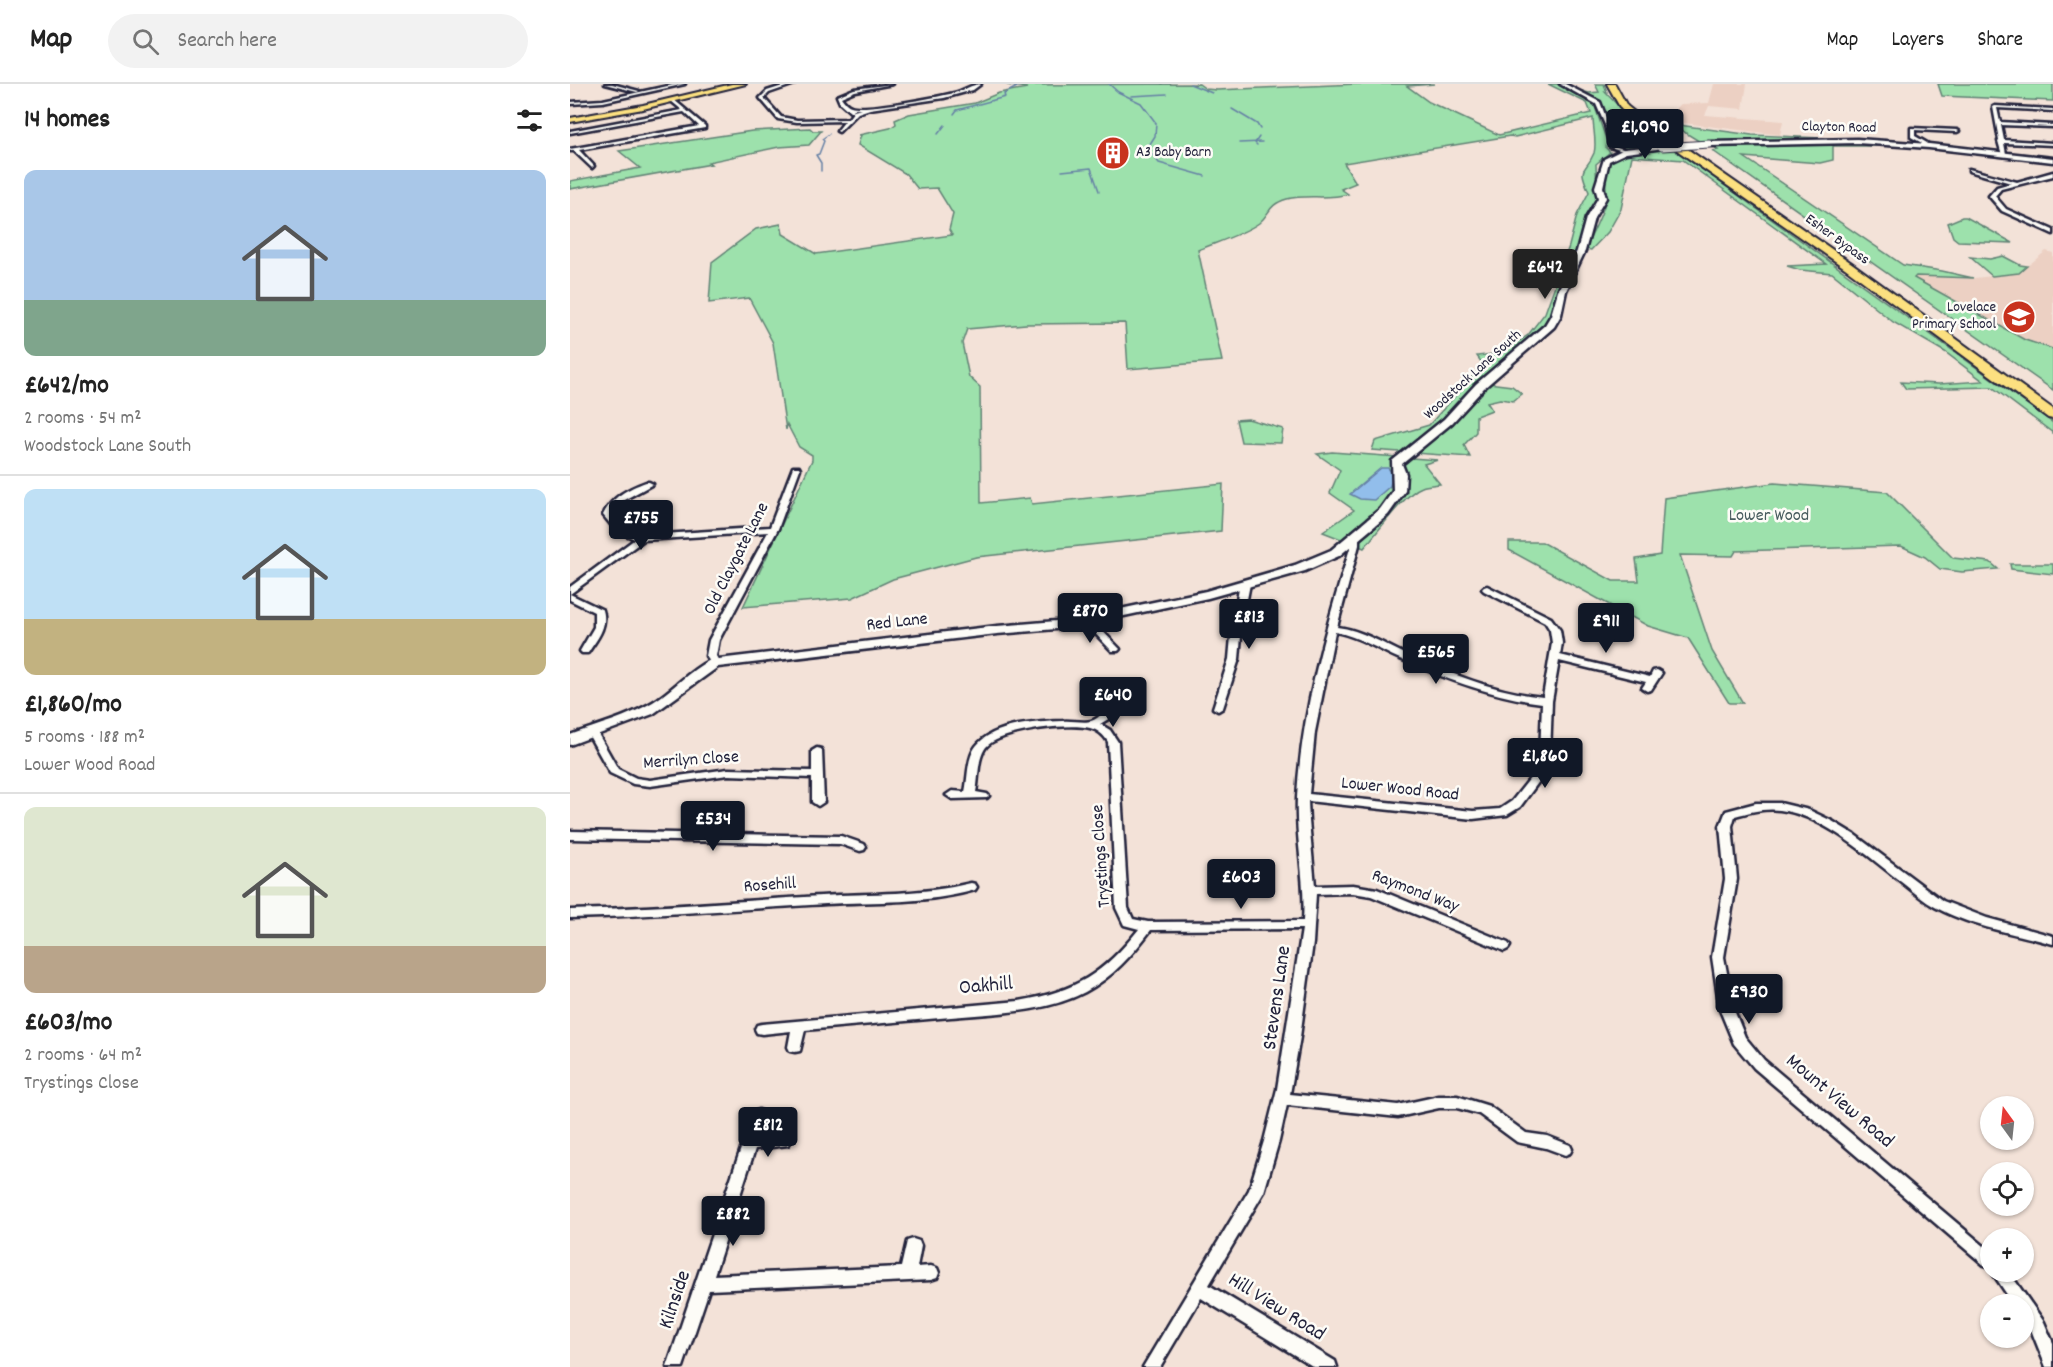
<!DOCTYPE html>
<meta charset="utf-8">
<style>
:root{--surface:#fff;--page:#f2f2f2;--text:#222;--muted:#767676;--line:#e0e0e0;--accent:#111827}
body{margin:0;font-family:Dekko,sans-serif;background:var(--page);color:var(--text);height:100vh;display:flex;flex-direction:column;font-size:22px;white-space:nowrap}
*{box-sizing:border-box;margin:0}
p{font-size:20px;color:var(--muted)}
.icon{flex:none;width:33px;height:33px;fill:none;stroke:currentColor;stroke-width:2;stroke-linecap:round;stroke-linejoin:round}
.map{position:relative;flex:1;overflow:hidden}
.details{display:flex;flex-direction:column;background:var(--surface);width:570px}
.details>*{flex:none}
.needle{width:39px;rotate:345deg}
.buttons{position:absolute;left:1410px;top:1012px;display:grid;gap:12px}
.buttons a{display:grid;place-items:center;width:54px;height:54px;border-radius:50%;background:var(--surface);box-shadow:0 2px 4px #0004;font-size:30px}
.price{position:absolute;translate:-50% -51px;padding:0 14px;border-radius:6px;background:var(--accent);color:#fff;font-size:20px;line-height:39px;filter:drop-shadow(0 2px 3px #0008)}
.price::after{content:'';position:absolute;left:50%;top:36px;width:18px;height:14px;margin-left:-9px;background:inherit;clip-path:polygon(0 0,100% 0,50% 100%)}
.price.on{background:#222;color:#fff}
ul{padding:0;list-style:none}
li{display:grid;align-content:center;gap:12px;height:318px;padding:0 24px}
li+li{border-top:2px solid var(--line)}
li span{display:grid;place-items:center;height:186px;border-radius:12px;color:#555}
li>.icon{margin-inline-start:auto}
span .icon{width:108px;height:108px;fill:#fffc;stroke-width:1}
li b{font-size:26px}
h2{display:flex;justify-content:space-between;align-items:center;height:72px;padding:0 24px;font-size:26px}
header{display:flex;align-items:center;gap:36px;box-sizing:border-box;height:84px;padding:0 30px;background:var(--surface);border-bottom:2px solid var(--line)}
header strong{font-size:28px}
nav{display:flex;gap:33px;margin-inline-start:auto;font-size:21px}
.search{width:420px;height:54px;background:var(--page);display:flex;align-items:center;gap:15px;box-sizing:border-box;padding:0 21px;border-radius:33px;color:var(--muted);font-size:22px}
main{display:flex;flex:1;min-height:0}
.map>svg:first-child{display:block}
</style>
<header>
<strong>Map</strong>
<div class="search"><svg class="icon" aria-label="search" viewBox="0 0 24 24"><circle cx="10" cy="10" r="6"/><path d="M15 15l6 6"/></svg>Search here</div>
<nav><a>Map</a><a>Layers</a><a>Share</a></nav>
</header>
<main>
<section class="details">
<h2>14 homes<svg class="icon" aria-label="filters" viewBox="0 0 24 24"><path d="M4 7h16M4 17h16"/><circle cx="9" cy="7" r="2"/><circle cx="15" cy="17" r="2"/></svg></h2>
<ul>
<li><span style="background:linear-gradient(#a9c7e8 70%,#7fa58c 0)"><svg class="icon" aria-label="home" viewBox="0 0 24 24"><path d="M3 11l9-7 9 7M6 9v11h12V9"/></svg></span><div><b>£642/mo</b><p>2 rooms · 54 m²</p><p>Woodstock Lane South</p></div></li>
<li><span style="background:linear-gradient(#bfe0f5 70%,#c2b280 0)"><svg class="icon" aria-label="home" viewBox="0 0 24 24"><path d="M3 11l9-7 9 7M6 9v11h12V9"/></svg></span><div><b>£1,860/mo</b><p>5 rooms · 188 m²</p><p>Lower Wood Road</p></div></li>
<li><span style="background:linear-gradient(#dfe7d0 75%,#b9a48a 0)"><svg class="icon" aria-label="home" viewBox="0 0 24 24"><path d="M3 11l9-7 9 7M6 9v11h12V9"/></svg></span><div><b>£603/mo</b><p>2 rooms · 64 m²</p><p>Trystings Close</p></div></li>
</ul>
</section>
<div class="map">
<svg width="1483" height="1283" viewBox="0 0 1483 1283">
<rect width="100%" height="100%" fill="#f3e2d8"/>
<filter id="ink" filterUnits="userSpaceOnUse"><feTurbulence type="fractalNoise" baseFrequency=".0167" numOctaves="2"/><feDisplacementMap in="SourceGraphic" scale="12" xChannelSelector="R" yChannelSelector="G"/><feConvolveMatrix kernelMatrix="1 2 1 2 8 2 1 2 1" color-interpolation-filters="sRGB"/></filter>
<g filter="url(#ink)">
<g fill="#ecd0c3">
<polygon points="1144,0 1177,0 1173,25 1139,22 1135,31 1213,37 1210,51 1105,38 1097,33 1111,20 1139,19"/>
<polygon points="1476,167 1483,169 1483,265 1455,256 1343,194 1346,192 1396,195 1449,189"/>
</g>
<g fill="#9de1ac" stroke="#608274" stroke-width="1.5">
<path d="M629,0l7,5 11,1 140,-6h78l-28,2 22,16 70,33 92,-22 -4,-10 -39,-19h11l34,17 14,41 -1,6 4,4 -14,12 1,34 -11,20 -9,31 -18,37 -8,27 -9,14 -62,55 32,4 10,8 -9,7 -13,-2 -13,3 5,8 -16,6v16l-12,13 6,12 -98,-7 3,-9 54,-16 51,-57 2,-5 -5,-7 25,-3 26,-18 17,-22 24,-67 8,-31 12,-23c-12,-29 -4,-17 5,-39 3,-9 -1,-25 -1,-35l-78,19 -5,-1 -166,27 12,20 -15,6 7,5c-20,6 -41,0 -61,5 -20,6 -16,14 -28,24 -17,12 -42,19 -61,27l24,111 -94,8 -3,-46 -99,1 -59,5 -5,14 7,34 11,10 1,116 49,-5 2,6 191,-20 -2,47 -245,26 -83,22 -41,19 -109,9 69,-147v-5l-13,-8 -12,-23 -1,6 -13,-87 -24,-45 -40,5 3,-41 44,-33 25,-5 2,10 33,20 136,-19 -3,-5 4,-16 -16,-26 -19,1 -12,-15 -48,-29 3,-10h-2l31,-7 6,-4 -1,-4 14,-6 66,-11 24,-10 28,-5 -20,-3z"/>
<polygon points="1025,0 1034,0 1037,8 1035,8 1058,32 1099,61 1056,64 1045,60 1029,17 1008,6 1019,9 1029,8"/>
<polygon points="1368,0 1483,0 1483,17 1372,12"/>
<polygon points="1101,40 1182,51 1296,56 1132,59"/>
<polygon points="240,44 243,47 251,47 239,61 209,63 138,78 141,80 0,105 0,97 70,84 49,67 182,47"/>
<polygon points="1248,58 1333,62 1263,62 1263,76 1250,79 1174,73 1333,181 1372,187 1403,194 1346,192 1344,194 1455,256 1483,265 1483,306 1143,67 1148,66 1143,62"/>
<path d="M1103,64l380,275v10l-61,-46 -86,2 -5,-7 38,2 44,-3 -38,-29 -52,-30 -61,-49 -32,-3 -13,-4 39,-2 -143,-104 -51,-4 -11,53 -13,23 -17,18 -6,-1c5,-11 21,-41 21,-52 1,-10 -2,-18 0,-28 7,-24 48,-20 67,-21z"/>
<polygon points="1392,133 1396,133 1443,159 1388,157 1383,153 1378,139"/>
<polygon points="1433,172 1450,181 1457,182 1449,189 1422,192 1400,173 1420,175"/>
<polygon points="678,335 713,345 711,359 671,358 666,336"/>
<path d="M762,368l106,8 -14,4 16,20c-6,1 -13,1 -18,3 -17,6 -45,46 -58,61l-41,-16 31,-22 -24,-17 10,-23 -23,-16z"/>
<polygon points="1204,399 1317,408 1383,474 1420,478 1428,485 1392,488 1370,485 1355,473 1331,462 1166,467 1163,472 1110,471 1142,567 1173,619 1159,619 1118,554 1078,542 939,466 939,458 972,458 1043,497 1069,497 1066,475 1090,471 1094,414"/>
<polygon points="1440,480 1483,480 1483,490 1441,485"/>
</g>
<polygon fill="#92beeb" stroke="#6580a5" stroke-width="1.5" points="811,384 818,384 823,390 820,402 804,416 790,415 780,410"/>
<g fill="none" stroke-linecap="round" stroke-linejoin="round">
<g stroke="#6580a5" stroke-width="1.5">
<polyline points="539,0 548,8 571,19 586,39 585,52 578,63"/>
<polyline points="620,0 642,9"/>
<polyline points="561,12 597,10"/>
<polyline points="662,25 687,40 690,45"/>
<polyline points="384,30 387,26 435,13 434,10 452,0"/>
<polyline points="368,50 375,41"/>
<polyline points="669,59 692,58"/>
<polyline points="687,61 685,59 689,53"/>
<polyline points="579,66 589,79 635,92"/>
<polyline points="251,87 251,79 246,71 249,70 254,57 252,55 259,50"/>
<polyline points="492,87 521,84 529,107"/>
</g>
<g stroke="#22223b" stroke-width="5">
<g id="street">
<polygon points="35,0 42,0 69,7 67,8"/>
<polygon points="107,0 115,0 33,18 0,20 0,18 33,16"/>
<path d="M219,0h6l-26,9 -5,5 17,19 16,3 51,-1 6,-8 7,-2h-8l1,3h-4l-10,-9 -3,-7 17,-7 39,-5 -38,7 -14,6c3,4 6,8 10,9 14,5 87,-9 103,-13 9,-2 18,-9 27,-9l-8,6 -29,8 -74,11 -12,4 -19,19 -2,-1 8,-10 -48,1 -19,-3 -18,-21 7,-7z"/>
<polygon points="990,0 995,0 1030,18 1039,41 1044,62 1056,66 1056,68 1040,63 1035,41 1026,20"/>
<polygon points="103,15 135,42 135,44 9,66 24,82 22,84 4,67 0,67 0,65 129,42 114,28 0,49 0,47 112,26 101,17"/>
<polygon points="1425,22 1483,25 1483,27 1427,24 1430,38 1483,41 1483,43 1431,41 1434,56 1483,59 1483,61 1434,59 1436,70 1432,71 1428,57 1429,56 1423,23"/>
<polygon points="1341,44 1387,46 1389,47 1387,48 1345,46 1345,52 1357,59 1353,62 1351,61 1352,59 1341,53"/>
<polygon points="1399,85 1447,98 1483,88 1483,92 1431,105 1425,112 1436,125 1483,146 1483,150 1432,127 1419,112 1427,103 1441,99 1399,87"/>
<path d="M223,383h6l1,2 -22,60 -59,111 -3,16 4,7 -2,2h-6l-6,-9 3,-16 59,-108 -124,8 -74,54v-7l65,-48 -19,-8 -13,-16c9,-18 24,-26 43,-33h3l4,2 -31,17 -11,14c9,14 21,19 37,20l122,-8z"/>
<path d="M785,450l4,3v8l-22,82c25,3 46,17 68,27 44,19 90,38 138,43l9,-54 -2,-13 -5,-8 -61,-31 -2,-2 2,-2 3,-1 64,32 9,12 2,13 -2,12 90,22 3,-6 4,-1 5,3 -11,17 -4,1 -5,-3 4,-6 -87,-21 -7,40 -2,55 -10,24 -20,27 -13,8 -34,4 -165,-18 1,20 6,65 38,-1 24,4 131,54 2,3 -2,3 -4,2 -4,-2 -129,-53 -18,-3 -37,1 -3,49 -13,94 -10,57 108,11 41,-9h18l32,10 37,27 21,3 23,9 2,4 -2,4 -5,2 -19,-7 -29,-6 -38,-28 -22,-6h-18l-41,9 -111,-12 -8,36 -15,51 -55,93 126,76 2,6h-23l-113,-69 -41,69h-17l106,-177 15,-49 13,-52 25,-160 -151,1c-19,25 -38,47 -66,62 -40,21 -90,21 -134,25 -49,4 -97,9 -146,13l-5,21 -5,1 -5,-1 -2,-4 3,-16 -29,3 -5,-1 -2,-4 2,-4 5,-1 257,-23c57,-10 84,-27 120,-72l-15,-4 -8,-17 -8,-166c-4,-7 -10,-12 -18,-14 -20,-6 -91,3 -104,19 -9,12 -7,31 -10,45l11,2 2,2 -2,2 -35,1 -6,-4 6,-4 13,1c3,-14 2,-29 8,-41 14,-27 63,-29 90,-30 7,-1 21,2 28,0 9,-2 14,-13 22,-16l5,3 -8,10 -10,6 10,6 8,12 10,166 5,11 15,3 155,-1c3,-42 -8,-82 -6,-123 4,-85 29,-171 54,-253v-8zM765,548c23,4 44,18 65,27 45,20 93,38 142,44l-2,53 -9,21 -19,24 -12,8 -27,2 -164,-17 6,-62z"/>
<polygon points="675,497 680,500 672,541 669,575 653,624 648,627 643,624 659,575 662,541 670,500"/>
<path d="M0,510l33,16c5,17 -6,29 -15,43h-6l-2,-2 14,-24v-15l-24,-12z"/>
<polygon points="518,534 521,535 548,563 550,565 548,567 542,567 515,539 513,537"/>
<polygon points="22,645 27,648 48,685 66,694 80,696 158,685 242,687 242,667 247,664 251,665 252,667 254,718 248,722 242,718 242,694 158,691 80,702 63,700 40,689 17,648"/>
<path d="M1186,719h24l29,7 23,11 23,14 88,66 44,17 66,18v8c-39,-11 -82,-17 -118,-37 -11,-6 -20,-14 -30,-22 -35,-27 -80,-69 -125,-75 -16,-2 -30,2 -45,6l-3,10 5,53 -13,78 10,53 11,27 19,23 226,191v16l-6,-2 -230,-197 -20,-24 -14,-34 -8,-53 13,-78 -5,-53 6,-15z"/>
<polygon points="0,747 271,752 294,760 296,763 294,766 290,767 270,760 0,755"/>
<path d="M401,799l4,1 2,3 -2,3c-49,14 -99,11 -149,14 -86,5 -171,12 -256,14v-8c84,-2 167,-9 251,-14 51,-3 101,-1 150,-13z"/>
<polygon points="189,1026 194,1028 196,1032 189,1052 213,1051 218,1053 220,1057 218,1061 185,1065 144,1191 331,1183 337,1157 343,1155 349,1157 351,1162 347,1183 361,1182 367,1184 369,1189 367,1194 361,1196 139,1206 113,1283 97,1283 182,1032 184,1028"/>
<polygon points="1422,1188 1439,1188 1474,1238 1483,1259 1483,1283 1476,1283 1462,1248 1454,1235 1454,1221 1444,1221"/>
</g>
</g>
<g stroke="#22223b" stroke-width="5">
<g id="secondary">
<polygon points="1287,55 1359,60 1483,74 1483,78 1359,64 1287,59 1139,62 1136,60 1139,58"/>
<path d="M1092,61l2,3 -38,5 -17,8 -6,26 3,11 -12,20 -9,33 -19,40 -5,24 -7,12 -70,61 -32,35 -50,41 4,10 -1,17 -17,24 -49,41 -34,15 -97,27 -140,30 -71,6 -279,33 -65,47 -83,31v-10c28,-10 58,-18 83,-33 21,-13 35,-31 57,-42l287,-34 71,-6 138,-29 89,-26 36,-15 49,-41 13,-18 -1,-30 52,-42 32,-35 69,-59 6,-10 7,-24 19,-40 9,-33 12,-20 -3,-11 9,-28 20,-10z"/>
</g>
</g>
<g stroke="#22223b" stroke-width="4">
<g id="highway">
<polygon points="162,0 176,0 73,25 0,38 0,34 73,21"/>
<polygon points="1037,0 1045,0 1057,22 1067,30 1283,180 1483,325 1483,335 1478,334 1275,184 1061,34 1051,25"/>
</g>
</g>
<use href="#street" fill="#fdfcf7" fill-rule="evenodd"/>
<use href="#secondary" fill="#fdfcf7" fill-rule="evenodd"/>
<use href="#highway" fill="#fce080" fill-rule="evenodd"/>
<g stroke="#22223b" stroke-width="9" stroke-linecap="butt">
<polyline id="secondary-bridge" points="1092,63 1139,60"/>
</g>
<use href="#secondary-bridge" stroke="#fdfcf7" stroke-width="7"/>
</g>
</g>
<defs>
<g id="building-disc" transform="scale(1.725)"><circle r="9.5" fill="#c8321e" stroke="#fdfcf7"/><path d="M-4-6H4V6H1V3H-1V6H-4ZM-2.5-4.3h1.7v1.8h-1.7ZM.8-4.3h1.7v1.8H.8ZM-2.5-1h1.7V.8h-1.7ZM.8-1h1.7V.8H.8Z" fill="#fff"/></g>
<g id="school-disc" transform="scale(1.725)"><circle r="9.5" fill="#c8321e" stroke="#fdfcf7"/><path d="M0-5L7-2L0 1L-7-2ZM-4 1L0 2.5L4 1V4Q0 6-4 4Z" fill="#fff"/></g>
</defs>
<g fill-rule="evenodd">
<use href="#building-disc" x="543" y="69"/>
<use href="#school-disc" x="1449" y="233"/>
</g>
<g text-anchor="middle" dominant-baseline="central" stroke-width="5" stroke-linejoin="round" paint-order="stroke">
<g font-size="15" fill="#22223b" stroke="#fdfcf7">
<text transform="translate(1269 44) rotate(1)">Clayton Road</text>
<text transform="translate(1267 156) rotate(36)">Esher Bypass</text>
<text transform="translate(903 291) rotate(-42)">Woodstock Lane South</text>
</g>
<g font-size="15" fill="#22223b" stroke="#fdfcf7" text-anchor="start">
<text x="566" y="69">A3 Baby Barn</text>
<text x="1426" y="224" text-anchor="end">Lovelace<tspan x="1426" dy="17">Primary School</tspan></text>
</g>
<g font-size="18" fill="#475b5d" stroke="#fdfcf7">
<text x="1199" y="432">Lower Wood</text>
</g>
<g font-size="18" fill="#22223b" stroke="#fdfcf7">
<text transform="translate(167 475) rotate(-63)">Old Claygate Lane</text>
<text transform="translate(327 539) rotate(-6)">Red Lane</text>
<text transform="translate(121 677) rotate(-4)">Merrilyn Close</text>
<text transform="translate(830 706) rotate(6)">Lower Wood Road</text>
<text transform="translate(532 772) rotate(-94)">Trystings Close</text>
<text transform="translate(200 802) rotate(-4)">Rosehill</text>
<text transform="translate(845 808) rotate(21)">Raymond Way</text>
</g>
<g font-size="21" fill="#22223b" stroke="#fdfcf7">
<text transform="translate(416 903) rotate(-5)">Oakhill</text>
<text transform="translate(708 914) rotate(-82)">Stevens Lane</text>
<text transform="translate(1269 1018) rotate(40)">Mount View Road</text>
<text transform="translate(106 1216) rotate(-71)">Kilnside</text>
<text transform="translate(706 1224) rotate(32)">Hill View Road</text>
</g>
</g>
</svg>
<div class="buttons">
<a><svg class="needle" viewBox="-14 -14 28 28"><path d="M0-13l5 13h-10z" fill="#e53935"/><path d="M0 13l5-13h-10z" fill="#767676"/></svg></a>
<a><svg class="icon" aria-label="locate" viewBox="0 0 24 24"><circle cx="12" cy="12" r="6"/><path d="M12 2v4M12 18v4M2 12h4M18 12h4"/></svg></a>
<a>+</a>
<a>−</a>
</div>
<b class="price" style="left:1075px;top:76px">£1,090</b>
<b class="price on" style="left:975px;top:216px">£642</b>
<b class="price" style="left:71px;top:467px">£755</b>
<b class="price" style="left:520px;top:560px">£870</b>
<b class="price" style="left:679px;top:566px">£813</b>
<b class="price" style="left:1036px;top:570px">£911</b>
<b class="price" style="left:866px;top:601px">£565</b>
<b class="price" style="left:543px;top:644px">£640</b>
<b class="price" style="left:975px;top:705px">£1,860</b>
<b class="price" style="left:143px;top:768px">£534</b>
<b class="price" style="left:671px;top:826px">£603</b>
<b class="price" style="left:1179px;top:941px">£930</b>
<b class="price" style="left:198px;top:1074px">£812</b>
<b class="price" style="left:163px;top:1163px">£882</b>
</div>
</main>
